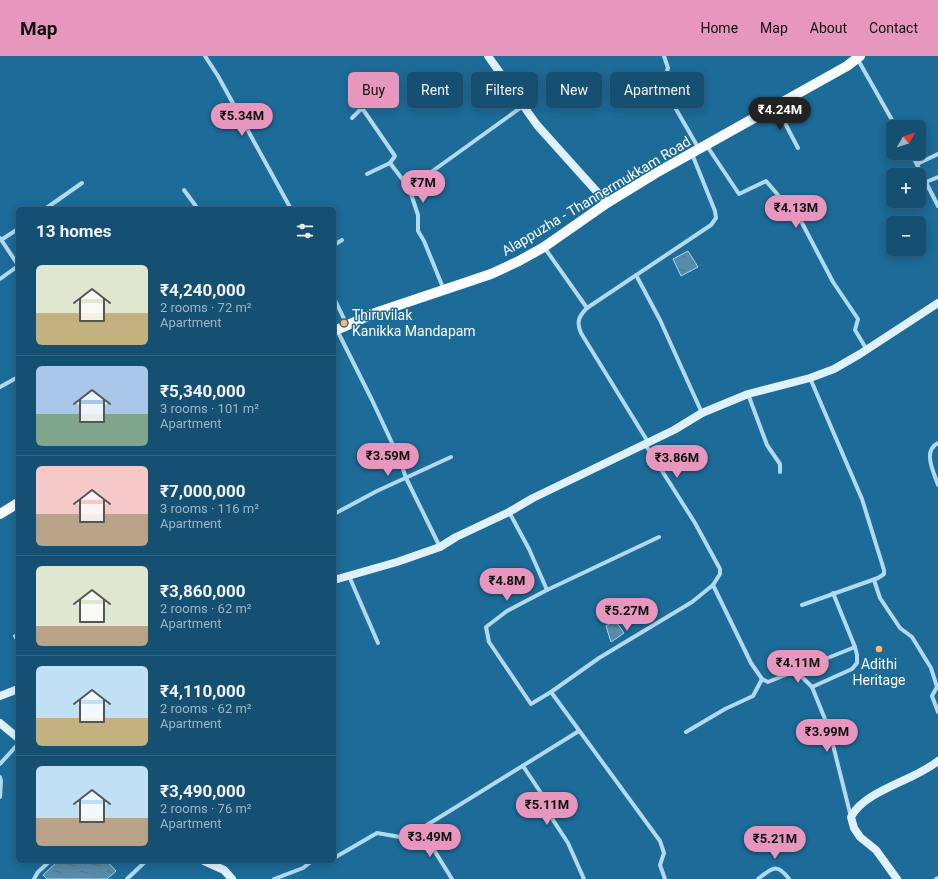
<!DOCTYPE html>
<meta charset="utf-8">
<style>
:root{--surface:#155072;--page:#225a7a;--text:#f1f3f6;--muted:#9db5c4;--line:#346784;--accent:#e797bd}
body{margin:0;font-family:Roboto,sans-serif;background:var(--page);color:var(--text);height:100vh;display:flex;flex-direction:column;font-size:15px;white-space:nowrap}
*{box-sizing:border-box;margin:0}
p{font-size:13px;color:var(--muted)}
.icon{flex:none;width:22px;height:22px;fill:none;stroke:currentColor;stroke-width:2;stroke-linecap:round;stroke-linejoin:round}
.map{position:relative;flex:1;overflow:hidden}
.sheet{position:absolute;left:16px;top:151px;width:320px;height:656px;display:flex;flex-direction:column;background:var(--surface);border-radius:6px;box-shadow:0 2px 10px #0003,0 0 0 1px var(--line)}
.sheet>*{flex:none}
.guide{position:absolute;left:348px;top:16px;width:380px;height:36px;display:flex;gap:8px}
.needle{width:26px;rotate:51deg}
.fabs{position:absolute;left:886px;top:64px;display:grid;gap:8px}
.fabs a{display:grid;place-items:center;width:40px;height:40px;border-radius:6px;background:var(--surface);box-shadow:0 2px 10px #0003,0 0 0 1px var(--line);font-size:20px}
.price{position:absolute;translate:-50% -34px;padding:0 9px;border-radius:14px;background:var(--accent);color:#111;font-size:13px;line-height:26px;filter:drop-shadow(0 1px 2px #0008)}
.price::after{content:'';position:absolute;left:50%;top:24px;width:12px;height:9px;margin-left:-6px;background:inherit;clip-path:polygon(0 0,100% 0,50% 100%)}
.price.current{background:#222;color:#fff}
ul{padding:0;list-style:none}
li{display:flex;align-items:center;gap:12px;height:100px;padding:0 20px}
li+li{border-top:1px solid var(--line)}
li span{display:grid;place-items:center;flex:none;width:112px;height:80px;border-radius:6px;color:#555}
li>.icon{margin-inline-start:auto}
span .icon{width:48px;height:48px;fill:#fffc;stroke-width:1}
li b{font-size:17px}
h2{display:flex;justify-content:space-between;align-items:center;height:48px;padding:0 20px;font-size:17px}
.pill{padding:0 14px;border-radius:6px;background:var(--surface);box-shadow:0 2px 10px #0003,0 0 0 1px var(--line);font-size:14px;line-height:36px}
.pill.current{background:var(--accent);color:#111}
header{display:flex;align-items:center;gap:24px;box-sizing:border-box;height:56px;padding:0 20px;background:var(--accent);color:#111}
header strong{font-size:19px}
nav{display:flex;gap:22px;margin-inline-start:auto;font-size:14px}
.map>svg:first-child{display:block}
</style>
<header>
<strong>Map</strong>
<nav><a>Home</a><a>Map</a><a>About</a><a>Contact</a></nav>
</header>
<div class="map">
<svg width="938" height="823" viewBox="0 0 938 823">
<defs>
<pattern id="water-ripples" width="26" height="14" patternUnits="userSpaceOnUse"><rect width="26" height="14" fill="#578ca9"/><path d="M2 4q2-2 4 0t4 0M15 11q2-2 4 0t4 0" fill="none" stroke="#537284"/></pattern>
</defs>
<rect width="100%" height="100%" fill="#1c6b98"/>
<g fill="url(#water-ripples)" stroke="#a4d8f2">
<polygon points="688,195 698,211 681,220 673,203"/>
<polygon points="615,564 624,577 611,586 606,570"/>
<polygon points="58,805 107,805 116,815 107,823 47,823 43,819"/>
</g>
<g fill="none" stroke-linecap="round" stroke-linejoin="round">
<g stroke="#b1daf0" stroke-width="4">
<polyline points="205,0 218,20 291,153"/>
<polyline points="664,0 668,12 663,27 665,34 699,93"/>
<polyline points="857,2 896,71"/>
<polyline points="776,50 798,92"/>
<polyline points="352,62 362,52 395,100 390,107"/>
<polyline points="707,90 739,138 766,125 802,167 833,226 858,263 855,274 867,294"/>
<polyline points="911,97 938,150"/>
<polyline points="917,108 938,98"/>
<polyline points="367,118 390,107 409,132 418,159 418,175 424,185 444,234"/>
<polyline points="926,126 938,121"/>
<polyline points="409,132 523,50"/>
<polyline points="184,134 198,153"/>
<polyline points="45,153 82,127"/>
<polyline points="0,182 18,209"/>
<polyline points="1,184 18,173"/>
<polyline points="334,189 342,184"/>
<polyline points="544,191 587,252"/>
<polyline points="636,219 660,264 702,357"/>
<polyline points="0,223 18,210"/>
<polyline points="334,242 347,269"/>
<polyline points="337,274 372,344 400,404 406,422 440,491"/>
<polyline points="0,331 18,321"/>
<polyline points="748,338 767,389 780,408 780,416"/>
<path d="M648,386l-67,-109c-5,-11 -2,-17 6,-25l124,-83 5,-7 -1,-7 -23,-57"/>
<path d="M938,387c-16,8 -4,29 0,42"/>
<polyline points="645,388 695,467 720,513 720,518 713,529 751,607 762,623 768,626 855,591"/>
<polyline points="509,456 529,493 547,534"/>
<polyline points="334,458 377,435 451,401"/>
<polyline points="659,481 547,534 507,555 486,571 489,586 531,648 551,636 660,785 664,797 660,809 665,823"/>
<polyline points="349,520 378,587"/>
<polyline points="874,524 880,542 900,572 912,581 931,612 937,631 932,640 938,656"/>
<polyline points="802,549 878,522 884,518 884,514 862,443 810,322"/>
<polyline points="15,580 18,585"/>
<polyline points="796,615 812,631 829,673 851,761"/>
<polyline points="812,631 852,613 857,607 857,599 855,591 833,537"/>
<polyline points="551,636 599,602 692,546 713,529"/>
<polyline points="686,676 725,653 753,640 762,623"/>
<polyline points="0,708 18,688"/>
<polyline points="523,710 549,749 553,764 568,787 584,823"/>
<polyline points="0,721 1,725 0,741"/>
<polyline points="421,773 452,823"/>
<polyline points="334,802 377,777 406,782 579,675"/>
<polyline points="34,823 38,816 50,805"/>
<polyline points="127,823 146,805"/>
<polyline points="274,823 303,812 312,805"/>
<path d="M758,823c14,-11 19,-17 31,0"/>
<polyline points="936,823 938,822"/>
</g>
<g stroke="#dff1fb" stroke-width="8">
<polyline points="488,0 537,69 607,147"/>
<polyline points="334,524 397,506 440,491 456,481 509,456 533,442 674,374 702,357 748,338 810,322 834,313 860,298 938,247"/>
<polyline points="0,640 18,633"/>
<polyline points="0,667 18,682"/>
<polyline points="204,805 224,814 232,823"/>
<path d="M897,823l-21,-29 -16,-13 -6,-9 -3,-11c14,-27 63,-36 87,-56"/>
</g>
<g stroke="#fafdff" stroke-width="10">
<polyline points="334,275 375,257 491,218 519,205 544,191 607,147 656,117 847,10 860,0"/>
<polyline points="0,458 18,447"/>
</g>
</g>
<g fill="#ffb970" stroke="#1c6b98" stroke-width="1.5">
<circle cx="344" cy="267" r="4"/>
<circle cx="879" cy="593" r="4"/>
</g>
<g text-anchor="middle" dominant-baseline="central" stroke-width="3" stroke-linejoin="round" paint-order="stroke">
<g font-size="14" fill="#fff" stroke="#1c6b98">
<text transform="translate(596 140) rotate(-31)">Alappuzha - Thannermukkam Road</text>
</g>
<g font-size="14" fill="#fff" stroke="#1c6b98" text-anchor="start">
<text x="352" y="259">Thiruvilak<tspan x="352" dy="16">Kanikka Mandapam</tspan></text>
<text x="879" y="608" text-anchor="middle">Adithi<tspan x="879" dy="16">Heritage</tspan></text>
</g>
</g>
</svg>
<div class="fabs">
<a><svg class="needle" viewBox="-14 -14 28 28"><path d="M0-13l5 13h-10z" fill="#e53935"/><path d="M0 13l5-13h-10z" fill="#9db5c4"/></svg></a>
<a>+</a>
<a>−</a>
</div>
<b class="price current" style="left:780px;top:75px">₹4.24M</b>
<b class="price" style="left:242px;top:81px">₹5.34M</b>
<b class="price" style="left:423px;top:148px">₹7M</b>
<b class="price" style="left:796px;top:173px">₹4.13M</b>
<b class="price" style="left:388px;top:421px">₹3.59M</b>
<b class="price" style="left:677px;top:423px">₹3.86M</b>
<b class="price" style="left:507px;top:546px">₹4.8M</b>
<b class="price" style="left:627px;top:576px">₹5.27M</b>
<b class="price" style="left:798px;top:628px">₹4.11M</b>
<b class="price" style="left:827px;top:697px">₹3.99M</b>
<b class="price" style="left:547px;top:770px">₹5.11M</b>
<b class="price" style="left:430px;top:802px">₹3.49M</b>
<b class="price" style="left:775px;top:804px">₹5.21M</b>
<div class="guide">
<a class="pill current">Buy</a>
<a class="pill">Rent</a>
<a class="pill">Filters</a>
<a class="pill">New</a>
<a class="pill">Apartment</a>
</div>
<section class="sheet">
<h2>13 homes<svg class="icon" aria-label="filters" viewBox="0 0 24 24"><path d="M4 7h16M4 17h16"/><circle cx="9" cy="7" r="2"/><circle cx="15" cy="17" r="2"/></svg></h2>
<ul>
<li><span style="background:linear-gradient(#dfe7d0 60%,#c2b280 0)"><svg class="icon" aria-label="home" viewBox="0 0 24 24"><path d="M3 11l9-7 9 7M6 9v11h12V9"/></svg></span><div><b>₹4,240,000</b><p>2 rooms · 72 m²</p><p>Apartment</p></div></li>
<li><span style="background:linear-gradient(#a9c7e8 60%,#7fa58c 0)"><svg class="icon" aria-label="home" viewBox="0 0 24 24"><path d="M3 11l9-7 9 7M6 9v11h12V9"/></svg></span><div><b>₹5,340,000</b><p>3 rooms · 101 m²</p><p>Apartment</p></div></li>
<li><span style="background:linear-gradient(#f6c9c9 60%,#b9a48a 0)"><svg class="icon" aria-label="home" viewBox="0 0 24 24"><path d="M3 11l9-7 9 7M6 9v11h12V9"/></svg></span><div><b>₹7,000,000</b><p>3 rooms · 116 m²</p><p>Apartment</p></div></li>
<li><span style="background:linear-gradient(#dfe7d0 75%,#b9a48a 0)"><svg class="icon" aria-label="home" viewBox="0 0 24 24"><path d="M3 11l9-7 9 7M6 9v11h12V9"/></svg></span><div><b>₹3,860,000</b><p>2 rooms · 62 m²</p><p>Apartment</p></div></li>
<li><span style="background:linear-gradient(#bfe0f5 65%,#c2b280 0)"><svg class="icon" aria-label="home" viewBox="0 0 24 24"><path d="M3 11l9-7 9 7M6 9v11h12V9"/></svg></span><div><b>₹4,110,000</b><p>2 rooms · 62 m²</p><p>Apartment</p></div></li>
<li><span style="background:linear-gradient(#bfe0f5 65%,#b9a48a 0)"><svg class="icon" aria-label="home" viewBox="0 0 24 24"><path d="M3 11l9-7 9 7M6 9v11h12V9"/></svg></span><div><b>₹3,490,000</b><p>2 rooms · 76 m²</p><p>Apartment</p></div></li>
</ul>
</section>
</div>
